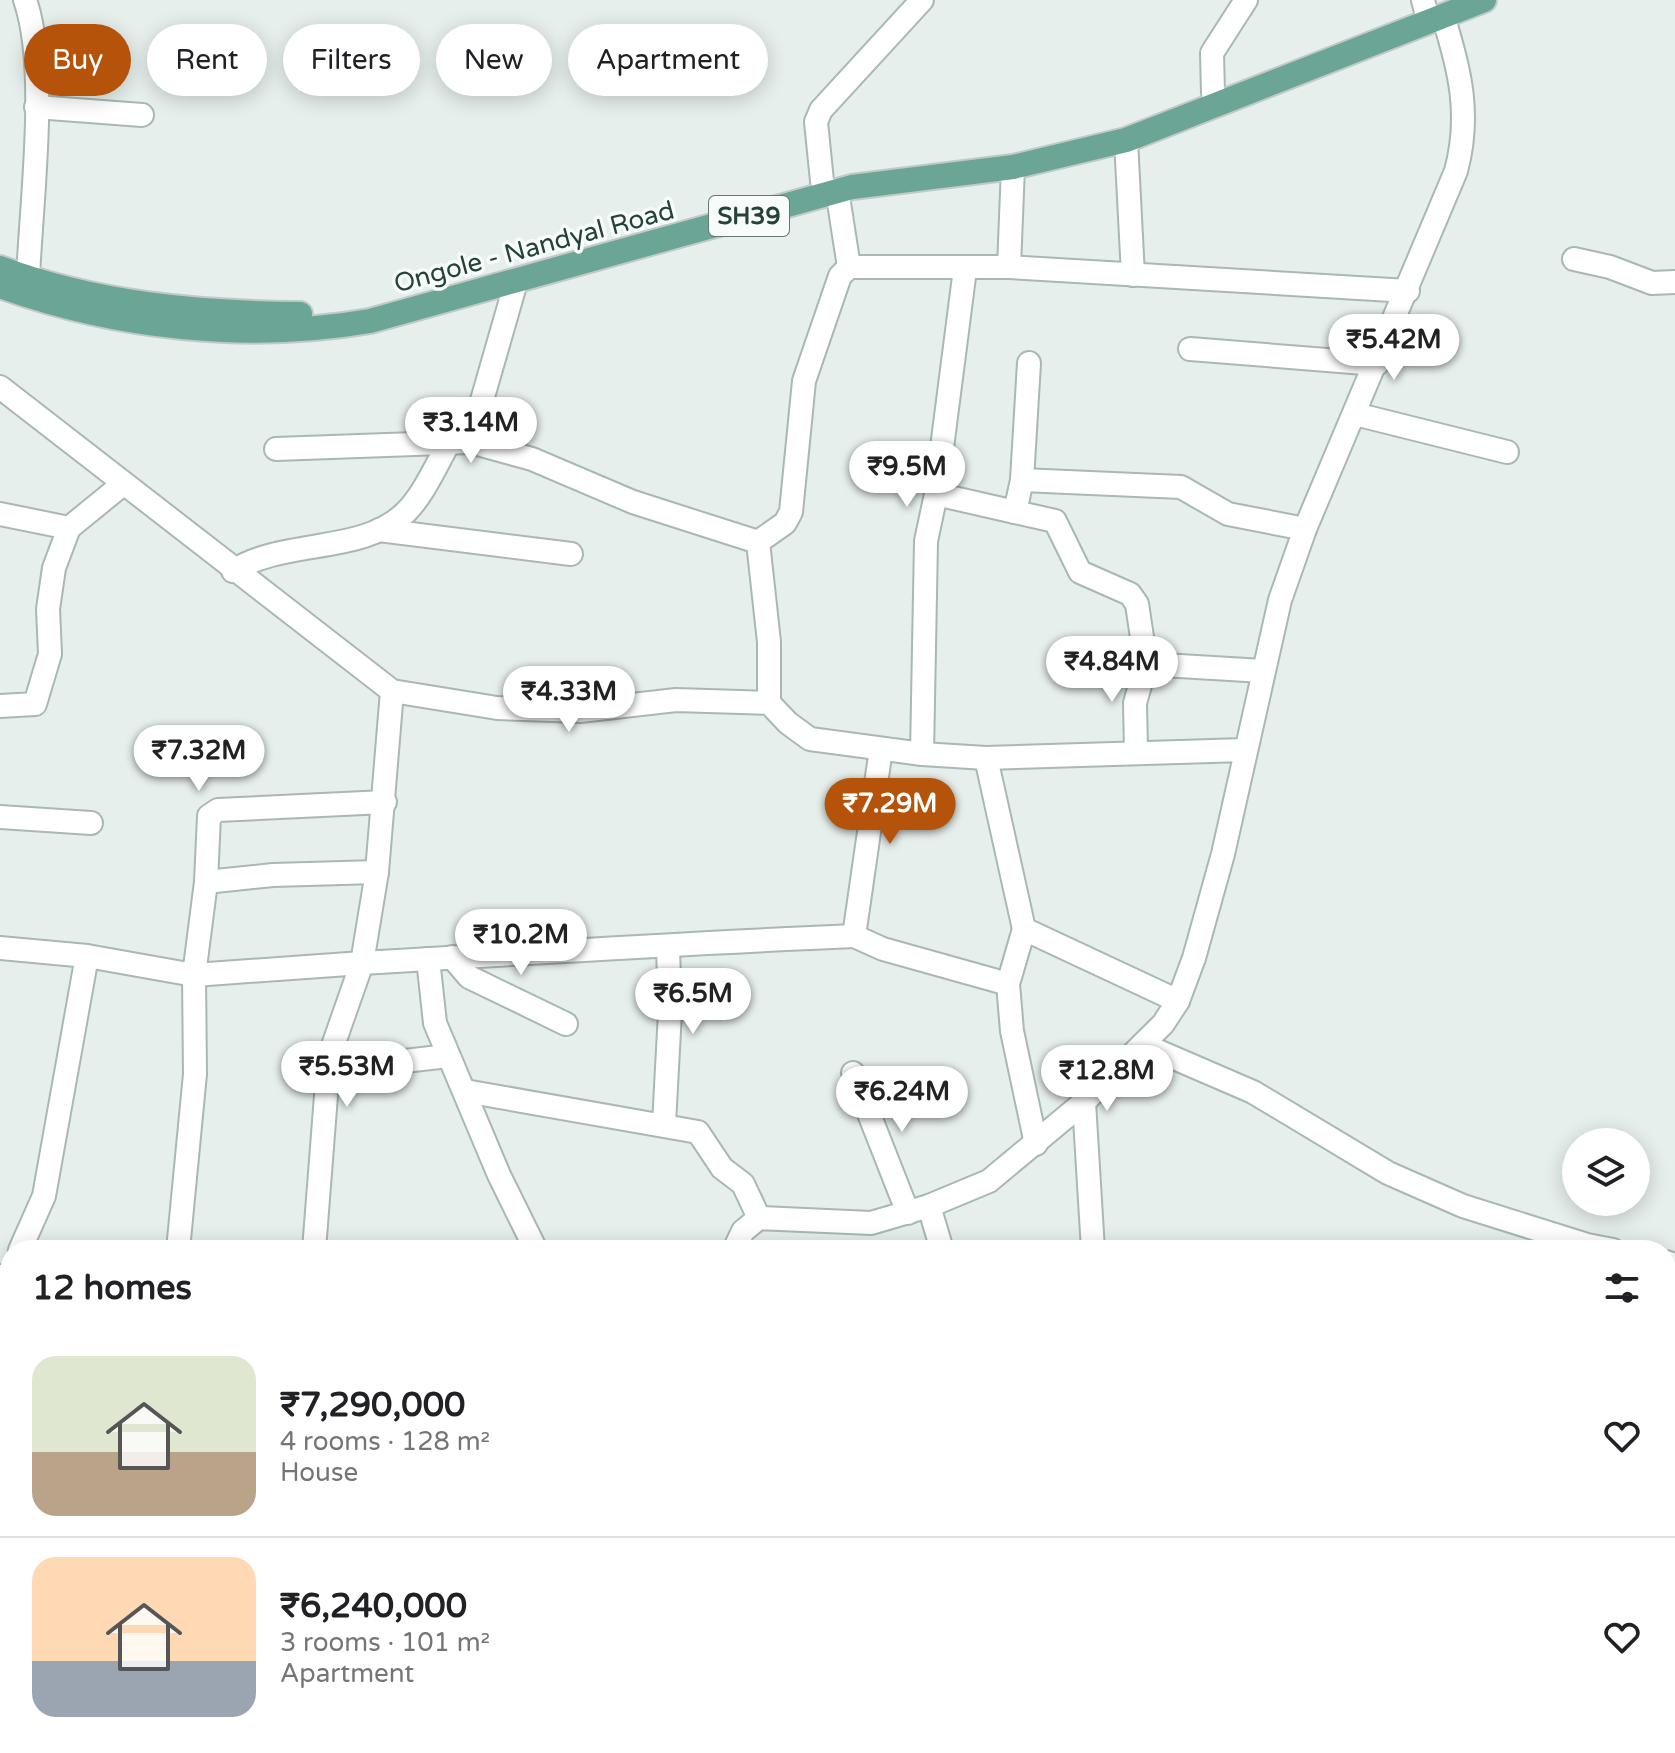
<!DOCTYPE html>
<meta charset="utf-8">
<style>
:root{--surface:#fff;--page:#f2f2f2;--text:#202124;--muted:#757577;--line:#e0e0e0;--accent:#b45309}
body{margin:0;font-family:"Varela Round",sans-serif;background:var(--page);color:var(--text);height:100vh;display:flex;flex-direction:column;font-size:30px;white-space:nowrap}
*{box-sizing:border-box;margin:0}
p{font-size:26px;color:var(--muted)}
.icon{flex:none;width:44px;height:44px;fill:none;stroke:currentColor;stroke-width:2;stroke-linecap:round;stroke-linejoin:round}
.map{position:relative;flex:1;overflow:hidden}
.panel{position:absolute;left:0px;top:1240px;width:1676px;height:514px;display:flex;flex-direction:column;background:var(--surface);border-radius:32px 32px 0 0;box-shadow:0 4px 20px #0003}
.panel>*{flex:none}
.top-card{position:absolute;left:24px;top:24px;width:800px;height:72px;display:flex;gap:16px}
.tools{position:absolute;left:1562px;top:1128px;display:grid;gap:16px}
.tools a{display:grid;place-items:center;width:88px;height:88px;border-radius:50%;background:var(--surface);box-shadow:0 4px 20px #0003;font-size:40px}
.price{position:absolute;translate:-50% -68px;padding:0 18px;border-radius:28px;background:#fff;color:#222;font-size:26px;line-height:52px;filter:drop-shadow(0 2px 4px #0008)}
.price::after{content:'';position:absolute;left:50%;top:48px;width:24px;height:18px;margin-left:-12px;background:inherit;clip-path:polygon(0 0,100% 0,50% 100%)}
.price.active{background:var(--accent);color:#fff}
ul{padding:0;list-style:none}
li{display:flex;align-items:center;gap:24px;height:200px;padding:0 32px}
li+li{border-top:2px solid var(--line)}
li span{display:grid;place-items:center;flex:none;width:224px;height:160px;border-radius:24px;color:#555}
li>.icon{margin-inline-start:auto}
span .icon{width:96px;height:96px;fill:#fffc;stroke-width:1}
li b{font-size:34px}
h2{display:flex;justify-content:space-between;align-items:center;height:96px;padding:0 32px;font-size:34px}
.pill{padding:0 28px;border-radius:36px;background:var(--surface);box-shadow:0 4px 20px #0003;font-size:28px;line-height:72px}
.pill.active{background:var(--accent);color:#fff}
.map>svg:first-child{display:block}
</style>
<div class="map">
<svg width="1675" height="1753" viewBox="0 0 1675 1753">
<rect width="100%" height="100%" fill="#e6efeb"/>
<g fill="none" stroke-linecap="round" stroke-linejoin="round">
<g stroke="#a8b8b2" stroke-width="26">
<g id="minor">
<path d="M25,0c24,69 6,202 3,278"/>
<polyline points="1423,0 1425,8"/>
<polyline points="1213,93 1212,53 1246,0"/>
<polyline points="36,107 142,115"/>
<polyline points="1126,140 1133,275"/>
<polyline points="822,181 816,122 821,110 922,0"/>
<polyline points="837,190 849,267"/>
<polyline points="1574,259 1610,267 1652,283 1675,282"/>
<polyline points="1009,267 1408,291"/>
<polyline points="1190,349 1377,364"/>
<polyline points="0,387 392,691 497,708 580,711 676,700 769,703 788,723 810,739 922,754 986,758 1244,750"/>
<polyline points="1355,414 1507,452"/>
<polyline points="470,442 532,459 633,502 758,542 769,642 769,703"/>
<polyline points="276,449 470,442 516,282"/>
<polyline points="1022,480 1029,363"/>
<polyline points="936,494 1015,512 1022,480 1181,487 1228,514 1305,529"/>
<polyline points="1015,512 1055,521 1080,572 1130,594 1137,604 1146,664 1263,671"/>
<polyline points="0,514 69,528"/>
<polyline points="379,530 571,554"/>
<polyline points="758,542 785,523 791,512 804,381 840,276 849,267 1009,267 1013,167"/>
<path d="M233,571c52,-33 130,-16 173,-59 18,-18 30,-47 43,-69"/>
<polyline points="0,706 35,704 50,654 48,609 54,568 69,528 123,484"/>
<polyline points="1136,751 1135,703 1146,664"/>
<polyline points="922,754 926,541 936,494 965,269"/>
<polyline points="986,758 1024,929 1178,1001"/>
<polyline points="0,817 91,823"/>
<polyline points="206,882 273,875 377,872"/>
<polyline points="1024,929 1008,984 1012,1031 1036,1144"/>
<polyline points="854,936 881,749"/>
<polyline points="0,948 87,956 194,975 362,963 377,872 392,691"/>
<polyline points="452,957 469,977 566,1024"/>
<polyline points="428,959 435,1023 499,1175 536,1250"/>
<polyline points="1144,1045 1253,1092 1388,1173 1463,1206 1587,1245 1613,1250"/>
<polyline points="329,1057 396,1062 448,1056"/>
<polyline points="853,1073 908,1213"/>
<polyline points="465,1091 698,1132 722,1168 743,1184 759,1218"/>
<polyline points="1084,1102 1093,1250"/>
<polyline points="664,1124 670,1012 668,948"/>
<polyline points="929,1206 942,1250"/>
<polyline points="20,1250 44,1196 87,956"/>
<polyline points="178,1250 195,1074 194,975 206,882 209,816 218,810 385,802"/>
<path d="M314,1250l15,-193 33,-94c164,-10 328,-20 492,-27l29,13 125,35"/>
<path d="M734,1250l9,-19 16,-13 112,5 58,-17 60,-25 95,-79 79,-78 15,-23 16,-43 29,-104 57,-254 25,-71 151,-358c15,-56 4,-101 -13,-155"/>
<polyline points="1666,1262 1675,1265"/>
<polyline points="0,1276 8,1276 0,1440"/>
<polyline points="727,1744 727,1753"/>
<polyline points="777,1744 777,1753"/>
<polyline points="369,1753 369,1744"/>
<polyline points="403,1753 417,1744"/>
<polyline points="594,1753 595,1744"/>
<polyline points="940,1753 941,1744"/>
</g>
</g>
<g stroke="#c2cac8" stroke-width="28">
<g id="major">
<path d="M0,268c96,36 198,45 300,46"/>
<path d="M0,286c116,42 248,56 370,35l482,-134 161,-20 113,-27 358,-140"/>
</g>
</g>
<use href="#minor" stroke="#fff" stroke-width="22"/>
<use href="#major" stroke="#6aa596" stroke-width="24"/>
</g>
<g text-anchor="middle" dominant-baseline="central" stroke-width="7" stroke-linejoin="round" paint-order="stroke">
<rect fill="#f7fbf9" stroke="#637a73" stroke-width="2" x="709" y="196" width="80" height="40" rx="6"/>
<g font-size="24" font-weight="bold" fill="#24423a">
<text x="749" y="216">SH39</text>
</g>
<g font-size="26" fill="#24423a" stroke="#f7fbf9">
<text transform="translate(534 247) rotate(-15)">Ongole - Nandyal Road</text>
</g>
</g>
</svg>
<div class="tools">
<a><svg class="icon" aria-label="layers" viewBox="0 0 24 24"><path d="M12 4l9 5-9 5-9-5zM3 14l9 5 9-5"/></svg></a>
</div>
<b class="price" style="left:1394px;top:382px">₹5.42M</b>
<b class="price" style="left:471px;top:465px">₹3.14M</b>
<b class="price" style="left:907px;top:509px">₹9.5M</b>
<b class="price" style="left:1112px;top:704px">₹4.84M</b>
<b class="price" style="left:569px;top:734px">₹4.33M</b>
<b class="price" style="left:199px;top:793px">₹7.32M</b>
<b class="price active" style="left:890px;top:846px">₹7.29M</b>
<b class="price" style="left:521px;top:977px">₹10.2M</b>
<b class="price" style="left:693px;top:1036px">₹6.5M</b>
<b class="price" style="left:347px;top:1109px">₹5.53M</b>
<b class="price" style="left:1107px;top:1113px">₹12.8M</b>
<b class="price" style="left:902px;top:1134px">₹6.24M</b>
<div class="top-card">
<a class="pill active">Buy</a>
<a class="pill">Rent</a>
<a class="pill">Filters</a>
<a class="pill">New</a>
<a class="pill">Apartment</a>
</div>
<section class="panel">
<h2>12 homes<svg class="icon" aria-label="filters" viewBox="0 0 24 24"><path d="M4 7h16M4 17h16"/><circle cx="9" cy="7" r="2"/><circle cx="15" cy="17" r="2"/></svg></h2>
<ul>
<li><span style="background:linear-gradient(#dfe7d0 60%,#b9a48a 0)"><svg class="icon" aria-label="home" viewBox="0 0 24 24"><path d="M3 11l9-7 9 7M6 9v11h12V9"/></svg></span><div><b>₹7,290,000</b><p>4 rooms · 128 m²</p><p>House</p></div><svg class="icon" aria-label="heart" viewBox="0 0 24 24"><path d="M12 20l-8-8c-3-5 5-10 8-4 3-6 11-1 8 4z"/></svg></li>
<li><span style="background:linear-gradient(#ffd9b3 65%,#9aa5b1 0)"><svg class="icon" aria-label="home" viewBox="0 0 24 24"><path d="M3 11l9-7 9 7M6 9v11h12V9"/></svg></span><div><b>₹6,240,000</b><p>3 rooms · 101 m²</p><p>Apartment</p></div><svg class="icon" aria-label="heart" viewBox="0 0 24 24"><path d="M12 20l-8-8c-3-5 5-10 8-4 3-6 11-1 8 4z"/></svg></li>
</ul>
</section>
</div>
